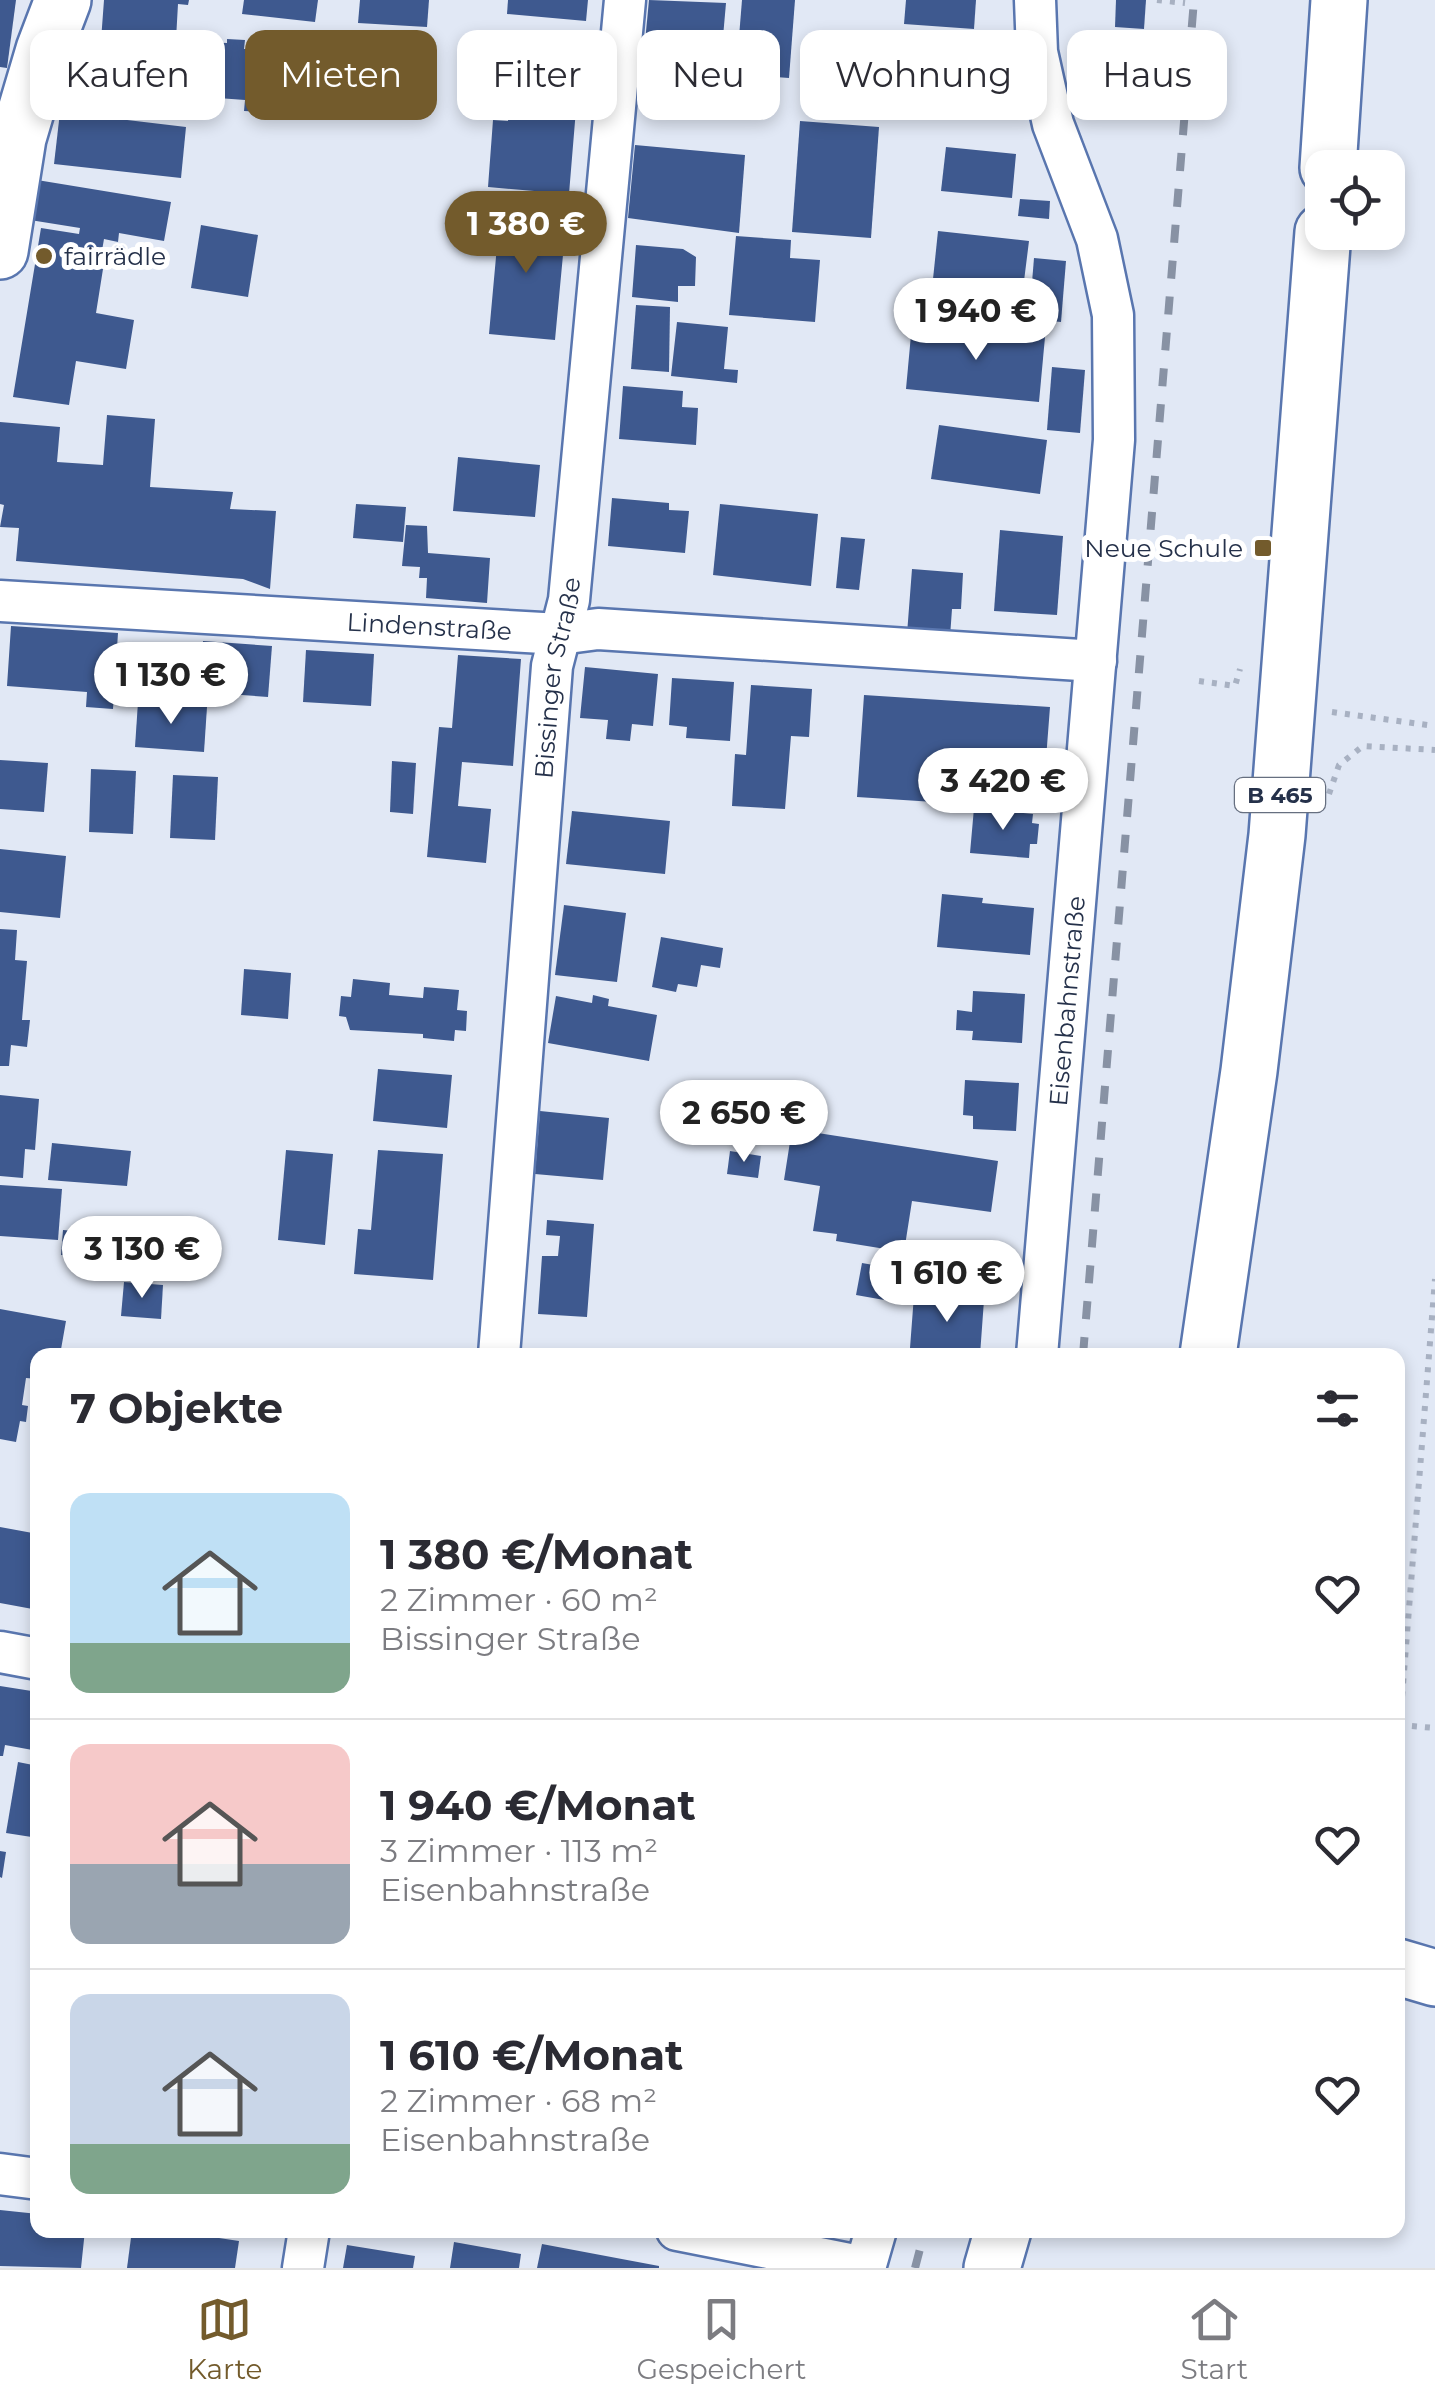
<!DOCTYPE html>
<html lang="de">
<meta charset="utf-8">
<style>
:root{--surface:#fff;--page:#f7f7f7;--text:#2b2b33;--muted:#7c7c81;--line:#e1e1e2;--accent:#735b2c}
body{margin:0;font-family:Montserrat,sans-serif;background:var(--page);color:var(--text);height:100vh;display:flex;flex-direction:column;font-size:38px;white-space:nowrap}
*{box-sizing:border-box;margin:0}
p{font-size:32px;color:var(--muted)}
.icon{flex:none;width:55px;height:55px;fill:none;stroke:currentColor;stroke-width:2;stroke-linecap:round;stroke-linejoin:round}
.map{position:relative;flex:1;overflow:hidden}
.drawer{position:absolute;left:30px;top:1348px;width:1375px;height:890px;display:flex;flex-direction:column;background:var(--surface);border-radius:20px;box-shadow:0 5px 15px #0003}
.drawer>*{flex:none}
.top-card{position:absolute;left:30px;top:30px;width:1375px;height:90px;display:flex;gap:20px}
.tools{position:absolute;left:1305px;top:150px;display:grid;gap:20px}
.tools a{display:grid;place-items:center;width:100px;height:100px;border-radius:20px;background:var(--surface);box-shadow:0 5px 15px #0003;font-size:50px}
.price{position:absolute;translate:-50% -85px;padding:0 22px;border-radius:35px;background:#fff;color:#222;font-size:32px;line-height:65px;filter:drop-shadow(0 2px 5px #0008)}
.price::after{content:'';position:absolute;left:50%;top:60px;width:30px;height:22px;margin-left:-15px;background:inherit;clip-path:polygon(0 0,100% 0,50% 100%)}
.price.on{background:var(--accent);color:#fff}
ul{padding:0;list-style:none}
li{display:flex;align-items:center;gap:30px;height:250px;padding:0 40px}
li+li{border-top:2px solid var(--line)}
li span{display:grid;place-items:center;flex:none;width:280px;height:200px;border-radius:20px;color:#555}
li>.icon{margin-inline-start:auto}
span .icon{width:120px;height:120px;fill:#fffc;stroke-width:1}
li b{font-size:42px}
h2{display:flex;justify-content:space-between;align-items:center;height:120px;padding:0 40px;font-size:42px}
.chip{padding:0 35px;border-radius:20px;background:var(--surface);box-shadow:0 5px 15px #0003;font-size:35px;line-height:90px}
.chip.on{background:var(--accent);color:#fff}
.tab-bar{display:flex;justify-content:space-around;align-items:center;height:140px;border-top:2px solid var(--line);background:var(--surface);font-size:28px;color:var(--muted)}
.tab-bar a{display:grid;justify-items:center;gap:5px}
.tab-bar .on{color:var(--accent)}
.map>svg:first-child{display:block}
</style>
<div class="map">
<svg width="1435" height="2268" viewBox="0 0 1435 2268">
<rect width="100%" height="100%" fill="#e1e8f5"/>
<g fill="#3e598f">
<polygon points="0,0 16,0 7,68 0,67"/>
<polygon points="104,0 189,0 188,5 178,4 175,57 202,59 204,42 227,43 227,39 245,40 244,49 274,51 270,112 244,111 245,100 218,98 217,105 196,104 198,87 181,86 181,91 163,90 162,112 142,111 142,115 99,112 100,104 80,103 83,53 100,54"/>
<polygon points="244,0 318,0 315,22 242,14"/>
<polygon points="360,0 429,0 427,27 358,23"/>
<polygon points="508,0 588,0 586,21 507,14"/>
<polygon points="649,0 726,3 720,71 643,63"/>
<polygon points="742,0 795,0 789,78 736,74"/>
<polygon points="906,0 976,0 974,29 904,24"/>
<polygon points="1116,0 1146,0 1144,29 1115,27"/>
<polygon points="511,79 578,85 569,194 488,187 493,120 508,121"/>
<polygon points="60,112 186,127 181,178 54,164"/>
<polygon points="800,121 879,127 871,238 792,232"/>
<polygon points="635,145 745,155 739,233 628,218"/>
<polygon points="946,147 1016,154 1012,198 941,191"/>
<polygon points="37,180 171,202 164,241 119,233 118,242 104,239 99,268 103,269 96,313 134,320 126,369 76,361 69,405 13,397 41,228 79,234 80,228 30,220"/>
<polygon points="1020,199 1050,201 1049,219 1018,216"/>
<polygon points="479,216 566,223 555,340 489,334 498,235 478,234"/>
<polygon points="201,225 258,235 248,297 191,288"/>
<polygon points="938,231 1029,241 1023,289 933,279"/>
<polygon points="736,236 791,240 790,258 820,260 815,322 729,315"/>
<polygon points="636,245 683,249 696,257 695,286 678,286 678,302 632,297"/>
<polygon points="1034,258 1066,261 1061,322 1029,319"/>
<polygon points="636,305 670,307 669,372 631,369"/>
<polygon points="677,322 728,327 724,369 738,370 737,383 671,376"/>
<polygon points="912,324 1045,337 1039,402 906,389"/>
<polygon points="1052,367 1085,370 1080,433 1047,430"/>
<polygon points="623,386 683,391 682,407 698,408 696,445 619,439"/>
<polygon points="107,415 155,419 150,487 233,492 230,509 276,511 270,589 243,579 16,561 19,528 0,527 4,505 0,504 0,422 60,427 57,462 103,465"/>
<polygon points="939,425 1047,440 1040,494 931,479"/>
<polygon points="458,457 540,465 535,517 453,511"/>
<polygon points="612,498 669,503 669,510 689,511 685,553 608,546"/>
<polygon points="356,504 406,507 403,542 353,538"/>
<polygon points="720,504 818,514 811,586 713,575"/>
<polygon points="406,525 427,526 428,553 490,558 487,603 426,598 427,578 419,578 420,567 402,566"/>
<polygon points="1000,530 1063,536 1057,615 994,611"/>
<polygon points="841,537 865,539 859,590 836,588"/>
<polygon points="912,569 963,573 961,609 952,609 950,637 907,634"/>
<polygon points="11,626 118,633 113,709 86,707 87,692 7,686"/>
<polygon points="203,641 272,646 268,697 200,692"/>
<polygon points="144,642 183,646 180,695 141,693"/>
<polygon points="306,650 374,654 371,706 303,702"/>
<polygon points="458,655 521,659 513,766 462,762 458,806 491,809 486,863 427,857 439,727 452,728"/>
<polygon points="585,667 658,674 653,726 632,724 630,741 606,739 608,720 580,718"/>
<polygon points="672,678 734,682 730,741 686,738 687,727 669,725"/>
<polygon points="751,685 812,689 809,737 791,736 785,809 732,806 735,754 746,755"/>
<polygon points="864,695 1050,707 1046,759 968,754 965,804 857,797"/>
<polygon points="138,702 207,707 204,752 135,747"/>
<polygon points="0,760 48,763 44,812 0,809"/>
<polygon points="392,761 416,763 413,814 390,812"/>
<polygon points="91,769 136,771 133,834 89,832"/>
<polygon points="173,775 218,777 215,840 170,838"/>
<polygon points="974,808 1033,814 1032,823 1039,824 1037,844 1030,844 1029,858 970,853"/>
<polygon points="572,811 670,821 665,874 566,864"/>
<polygon points="0,849 66,856 60,918 0,912"/>
<polygon points="942,894 983,898 982,903 1034,908 1030,955 937,947"/>
<polygon points="564,905 626,913 617,982 555,975"/>
<polygon points="0,929 17,930 15,960 27,961 22,1020 30,1020 27,1047 11,1045 9,1066 0,1066"/>
<polygon points="661,937 723,948 720,968 701,965 697,987 678,984 676,992 652,987"/>
<polygon points="244,969 291,973 288,1019 241,1015"/>
<polygon points="353,979 390,983 389,995 423,998 424,987 459,990 457,1010 467,1011 466,1031 455,1030 454,1041 423,1038 423,1034 350,1030 346,1017 339,1016 341,996 351,997"/>
<polygon points="973,991 1025,994 1022,1043 972,1040 973,1031 956,1030 957,1010 972,1012"/>
<polygon points="593,995 609,999 608,1006 657,1015 649,1061 548,1043 556,996 592,1003"/>
<polygon points="378,1069 452,1075 447,1128 373,1121"/>
<polygon points="965,1080 1019,1083 1016,1131 973,1129 973,1116 963,1115"/>
<polygon points="0,1095 39,1099 35,1150 25,1149 23,1178 0,1176"/>
<polygon points="540,1111 609,1118 603,1180 535,1174"/>
<polygon points="792,1129 998,1161 991,1212 912,1201 904,1252 836,1241 837,1234 813,1231 820,1186 784,1180"/>
<polygon points="52,1143 131,1151 127,1186 48,1180"/>
<polygon points="286,1150 333,1154 325,1245 278,1240"/>
<polygon points="378,1150 443,1154 433,1280 354,1274 358,1229 371,1230"/>
<polygon points="730,1151 761,1156 758,1178 727,1174"/>
<polygon points="0,1185 62,1189 58,1240 0,1236"/>
<polygon points="547,1220 594,1224 587,1317 538,1314 542,1256 558,1256 560,1236 546,1235"/>
<polygon points="63,1230 153,1238 150,1264 61,1255"/>
<polygon points="940,1251 963,1254 960,1274 937,1270"/>
<polygon points="862,1263 896,1269 890,1301 856,1295"/>
<polygon points="124,1282 163,1285 161,1319 121,1316"/>
<polygon points="914,1295 984,1300 980,1355 952,1355 952,1351 910,1348"/>
<polygon points="0,1309 66,1321 60,1355 38,1355 38,1379 26,1378 22,1405 28,1406 26,1422 20,1421 16,1442 0,1439"/>
<polygon points="0,1527 38,1534 38,1610 0,1603"/>
<polygon points="0,1686 38,1692 38,1751 5,1745 3,1756 0,1756"/>
<polygon points="18,1762 38,1766 38,1838 6,1833"/>
<polygon points="0,1851 6,1852 2,1878 0,1877"/>
<polygon points="0,2210 38,2214 38,2230 85,2230 81,2268 0,2266"/>
<polygon points="132,2230 166,2230 239,2241 235,2268 127,2268"/>
<polygon points="454,2242 521,2254 519,2268 450,2268"/>
<polygon points="542,2244 659,2266 659,2268 537,2268"/>
<polygon points="347,2245 415,2256 413,2268 343,2268"/>
</g>
<g fill="none" stroke-linecap="round" stroke-linejoin="round">
<g stroke="#5976af" stroke-width="45">
<g id="street">
<polyline points="1035,0 1037,52 1053,124 1097,239 1113,315 1114,440 1037,1355"/>
<path id="s1" d="M0,601l560,33 38,-5 498,32"/>
<path id="s2" d="M499,1355l53,-689 17,-66 56,-600"/>
<polyline points="0,1652 38,1659"/>
<polyline points="0,2174 38,2179"/>
<polyline points="677,2230 865,2267"/>
<polyline points="303,2268 309,2230"/>
<polyline points="865,2268 876,2230"/>
</g>
</g>
<g stroke="#5976af" stroke-width="60">
<g id="secondary">
<polyline points="0,251 18,138 44,50 63,0"/>
<polyline points="1398,1967 1435,1978"/>
</g>
</g>
<g stroke="#5976af" stroke-width="60">
<g id="primary">
<polyline points="1328,168 1339,0"/>
<polyline points="1208,1355 1249,1071 1277,835 1323,232"/>
<polyline points="992,2268 1003,2230"/>
</g>
</g>
<g stroke="#a8b1c2" stroke-width="6" stroke-dasharray="5 8" stroke-linecap="butt">
<polyline points="1157,0 1185,3"/>
<polyline points="1199,681 1235,686 1240,669"/>
<polyline points="1332,712 1435,726"/>
<polyline points="1329,794 1339,765 1363,746 1435,750"/>
<polyline points="1399,1725 1435,1728"/>
<polyline points="1398,1748 1435,1279"/>
</g>
<use href="#street" stroke="#fff" stroke-width="40"/>
<use href="#secondary" stroke="#fff" stroke-width="55"/>
<use href="#primary" stroke="#fff" stroke-width="55"/>
<g stroke="#8892a4" stroke-width="8" stroke-dasharray="18 18" stroke-linecap="butt">
<polyline points="1083,1355 1194,0"/>
<polyline points="915,2268 925,2230"/>
</g>
</g>
<g fill="#735b2c" stroke="#fff" stroke-width="4">
<circle cx="44" cy="256" r="10"/>
<rect x="1253" y="538" width="20" height="20" rx="5"/>
</g>
<g text-anchor="middle" dominant-baseline="central" stroke-width="10" stroke-linejoin="round" paint-order="stroke">
<rect fill="#fff" stroke="#666f80" stroke-width="2.5" x="1235" y="778" width="90" height="34" rx="8"/>
<g font-size="22" font-weight="bold" fill="#25314a">
<text x="1280" y="795">B 465</text>
</g>
<g font-size="25" fill="#25314a" stroke="#fff" text-anchor="start">
<text x="64" y="256">fairrädle</text>
<text x="1243" y="548" text-anchor="end">Neue Schule</text>
</g>
<g font-size="25" fill="#25314a" stroke="#fff">
<text stroke="none"><textPath href="#s1" startOffset="430">Lindenstraße</textPath></text>
<text stroke="none"><textPath href="#s2" startOffset="680">Bissinger Straße</textPath></text>
<text transform="translate(1067 1001) rotate(-85)">Eisenbahnstraße</text>
</g>
</g>
</svg>
<div class="tools">
<a><svg class="icon" aria-label="locate" viewBox="0 0 24 24"><circle cx="12" cy="12" r="6"/><path d="M12 2v4M12 18v4M2 12h4M18 12h4"/></svg></a>
</div>
<b class="price on" style="left:526px;top:276px">1 380 €</b>
<b class="price" style="left:976px;top:363px">1 940 €</b>
<b class="price" style="left:171px;top:727px">1 130 €</b>
<b class="price" style="left:1003px;top:833px">3 420 €</b>
<b class="price" style="left:744px;top:1165px">2 650 €</b>
<b class="price" style="left:142px;top:1301px">3 130 €</b>
<b class="price" style="left:947px;top:1325px">1 610 €</b>
<div class="top-card">
<a class="chip">Kaufen</a>
<a class="chip on">Mieten</a>
<a class="chip">Filter</a>
<a class="chip">Neu</a>
<a class="chip">Wohnung</a>
<a class="chip">Haus</a>
</div>
<section class="drawer">
<h2>7 Objekte<svg class="icon" aria-label="filters" viewBox="0 0 24 24"><path d="M4 7h16M4 17h16"/><circle cx="9" cy="7" r="2"/><circle cx="15" cy="17" r="2"/></svg></h2>
<ul>
<li><span style="background:linear-gradient(#bfe0f5 75%,#7fa58c 0)"><svg class="icon" aria-label="home" viewBox="0 0 24 24"><path d="M3 11l9-7 9 7M6 9v11h12V9"/></svg></span><div><b>1 380 €/Monat</b><p>2 Zimmer · 60 m²</p><p>Bissinger Straße</p></div><svg class="icon" aria-label="heart" viewBox="0 0 24 24"><path d="M12 20l-8-8c-3-5 5-10 8-4 3-6 11-1 8 4z"/></svg></li>
<li><span style="background:linear-gradient(#f6c9c9 60%,#9aa5b1 0)"><svg class="icon" aria-label="home" viewBox="0 0 24 24"><path d="M3 11l9-7 9 7M6 9v11h12V9"/></svg></span><div><b>1 940 €/Monat</b><p>3 Zimmer · 113 m²</p><p>Eisenbahnstraße</p></div><svg class="icon" aria-label="heart" viewBox="0 0 24 24"><path d="M12 20l-8-8c-3-5 5-10 8-4 3-6 11-1 8 4z"/></svg></li>
<li><span style="background:linear-gradient(#c9d6e8 75%,#7fa58c 0)"><svg class="icon" aria-label="home" viewBox="0 0 24 24"><path d="M3 11l9-7 9 7M6 9v11h12V9"/></svg></span><div><b>1 610 €/Monat</b><p>2 Zimmer · 68 m²</p><p>Eisenbahnstraße</p></div><svg class="icon" aria-label="heart" viewBox="0 0 24 24"><path d="M12 20l-8-8c-3-5 5-10 8-4 3-6 11-1 8 4z"/></svg></li>
</ul>
</section>
</div>
<nav class="tab-bar">
<a class="on"><svg class="icon" aria-label="map" viewBox="0 0 24 24"><path d="M3 6l6-2 6 2 6-2v14l-6 2-6-2-6 2zM9 4v14M15 6v14"/></svg>Karte</a>
<a><svg class="icon" aria-label="saved" viewBox="0 0 24 24"><path d="M7 4h10v16l-5-4-5 4z"/></svg>Gespeichert</a>
<a><svg class="icon" aria-label="home" viewBox="0 0 24 24"><path d="M3 11l9-7 9 7M6 9v11h12V9"/></svg>Start</a>
</nav>
